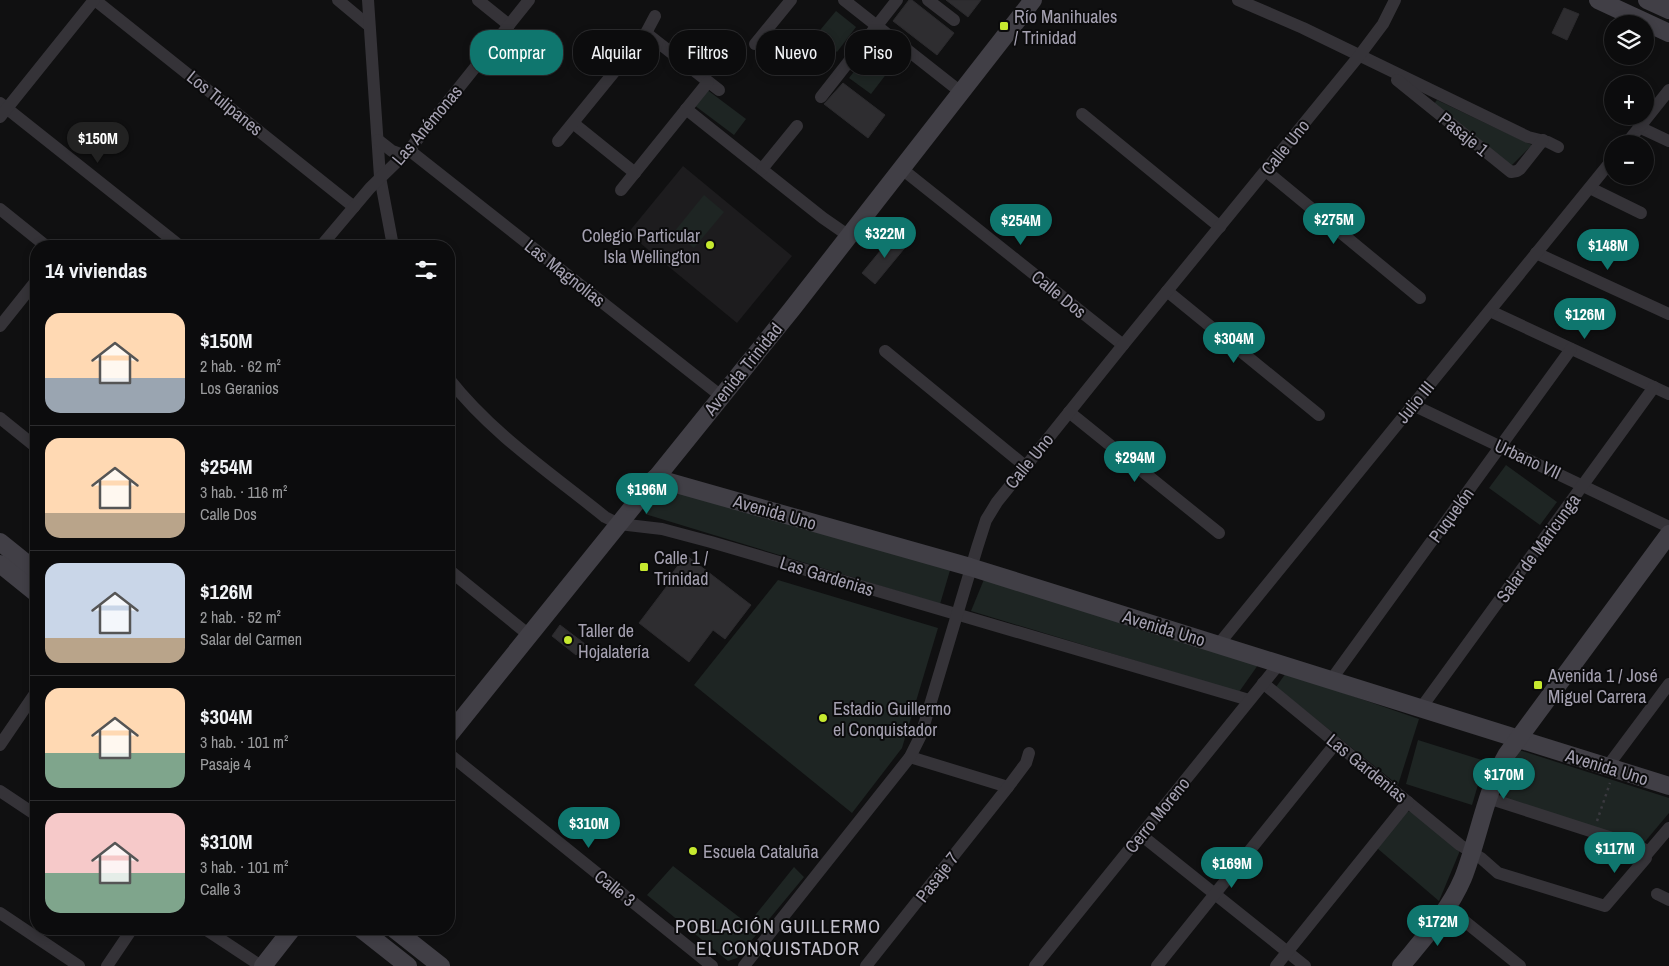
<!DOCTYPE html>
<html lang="es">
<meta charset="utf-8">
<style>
:root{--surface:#0c0c0d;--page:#1a1a1b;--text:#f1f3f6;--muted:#9a9b9d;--line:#2c2c2e;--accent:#0f766e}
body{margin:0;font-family:"Archivo Narrow",sans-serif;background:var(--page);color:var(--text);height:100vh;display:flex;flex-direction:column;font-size:19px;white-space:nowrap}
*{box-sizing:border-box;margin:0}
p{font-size:16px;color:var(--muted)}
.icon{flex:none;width:28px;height:28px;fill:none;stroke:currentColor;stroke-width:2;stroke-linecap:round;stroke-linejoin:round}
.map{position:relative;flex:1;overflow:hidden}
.panel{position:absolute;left:30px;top:240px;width:425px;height:695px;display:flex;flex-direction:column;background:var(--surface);border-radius:20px;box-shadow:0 2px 8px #0003,0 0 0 1px var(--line)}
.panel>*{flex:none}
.banner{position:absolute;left:470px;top:30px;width:475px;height:45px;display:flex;gap:10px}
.tools{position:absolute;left:1604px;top:15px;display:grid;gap:10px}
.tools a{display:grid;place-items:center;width:50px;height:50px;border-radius:50%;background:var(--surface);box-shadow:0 2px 8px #0003,0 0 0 1px var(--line);font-size:25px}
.price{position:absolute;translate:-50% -42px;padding:0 11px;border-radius:18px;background:var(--accent);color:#fff;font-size:16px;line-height:32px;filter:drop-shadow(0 1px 2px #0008)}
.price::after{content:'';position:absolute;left:50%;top:30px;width:15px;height:11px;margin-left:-8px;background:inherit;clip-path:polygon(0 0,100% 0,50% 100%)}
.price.on{background:#222;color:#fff}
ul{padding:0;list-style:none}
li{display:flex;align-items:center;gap:15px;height:125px;padding:0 15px}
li+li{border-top:1px solid var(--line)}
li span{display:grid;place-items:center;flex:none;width:140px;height:100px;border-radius:15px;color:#555}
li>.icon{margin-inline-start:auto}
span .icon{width:60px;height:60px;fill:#fffc;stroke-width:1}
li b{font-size:21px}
h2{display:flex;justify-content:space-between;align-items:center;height:60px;padding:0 15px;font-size:21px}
.tag{padding:0 18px;border-radius:20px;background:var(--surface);box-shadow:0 2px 8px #0003,0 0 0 1px var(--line);font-size:18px;line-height:45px}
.tag.on{background:var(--accent);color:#fff}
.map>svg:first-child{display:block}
</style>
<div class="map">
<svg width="1669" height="966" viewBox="0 0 1669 966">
<rect width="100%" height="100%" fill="#101011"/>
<polygon fill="#1d1c1e" points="683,166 792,256 737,323 628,233"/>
<g fill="#1e2523">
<polygon points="836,11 856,27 837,52 816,35"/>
<polygon points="876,44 897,60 871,94 849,78"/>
<polygon points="706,89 746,119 734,135 694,105"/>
<polygon points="1437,100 1532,145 1510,167 1432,106"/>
<polygon points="704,195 724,212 694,248 674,232"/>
<polygon points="1506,465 1557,502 1540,525 1489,488"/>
<polygon points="666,487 951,567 940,604 645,514"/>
<polygon points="985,577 1258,665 1239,692 971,611"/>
<polygon points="778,580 938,628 902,748 852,813 694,685"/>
<polygon points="1286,673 1419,719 1398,785 1276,687"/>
<polygon points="1418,740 1485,761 1472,805 1406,784"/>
<polygon points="1519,750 1669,798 1669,813 1643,844 1499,797"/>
<polygon points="1411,811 1459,849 1459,853 1439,901 1377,848 1406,812"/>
<polygon points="673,866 748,924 794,867 804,877 737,958 728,961 647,895"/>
</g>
<g fill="#2e2d30" stroke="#2b2a2d">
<polygon points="909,0 912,0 954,33 937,55 893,21"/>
<polygon points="946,0 981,0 968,17"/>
<polygon points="1564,8 1579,14 1567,40 1552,33"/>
<polygon points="843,83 885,115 868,138 824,104"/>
<polygon points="895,233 908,244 875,284 862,273"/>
<polygon points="686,555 751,605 725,639 713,630 689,662 639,623 667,586 664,584"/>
<polygon points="560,625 585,644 576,655 552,636"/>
</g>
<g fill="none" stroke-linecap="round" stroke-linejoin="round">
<polyline stroke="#3a393f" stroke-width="2.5" stroke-dasharray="2.5 4" stroke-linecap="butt" points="1597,821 1610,783"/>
<g stroke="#353338" stroke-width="12">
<polyline points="95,0 354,207"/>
<polyline points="338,0 368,25"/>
<polyline points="368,0 380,177 393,246"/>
<polyline points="478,0 509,25"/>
<polyline points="844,0 962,93"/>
<polyline points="928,0 954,20"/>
<polyline points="1238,0 1303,28 1528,137 1548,142 1558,147"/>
<polyline points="646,33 719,90"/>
<polyline points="755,44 791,0"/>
<polyline points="1397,80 1511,172 1517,171 1520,169 1543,140"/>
<polyline points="821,97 897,0"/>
<polyline points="0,103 180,246"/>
<polyline points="686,109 823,218 849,236"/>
<polyline points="1082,114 1220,227"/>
<polyline points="0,117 94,0"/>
<polyline points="573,123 635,173"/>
<polyline points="1639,127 1669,141"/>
<polyline points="378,140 392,151 403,155"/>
<polyline points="558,141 646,33 655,16"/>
<polyline points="1626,144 1669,90"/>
<polyline points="409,150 721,396"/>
<polyline points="762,169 797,126"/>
<polyline points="902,169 1123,345"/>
<polyline points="1266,171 1420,298"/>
<polyline points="1590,188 1641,213"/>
<polyline points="621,190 708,82"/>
<polyline points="0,209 46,246"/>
<polyline points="321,246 370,188 409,150 529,0"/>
<polyline points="1536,253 1669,314"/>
<polyline points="1167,291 1319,415"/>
<polyline points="1490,311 1669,394"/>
<polyline points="0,326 36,281"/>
<polyline points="885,351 1025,466"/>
<path d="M449,379c43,55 103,95 156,138l14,7 43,5 49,13 538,158"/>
<polyline points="1413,405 1669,527"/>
<polyline points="1069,412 1219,533"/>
<polyline points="0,418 36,447"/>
<polyline points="449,570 529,635"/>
<polyline points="1218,645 1612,160"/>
<polyline points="1331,680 1571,349"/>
<polyline points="1263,683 1460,845 1481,858 1498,873 1605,906 1646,858 1645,850 1640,847 1488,798"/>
<polyline points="1421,708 1654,387"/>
<polyline points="0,745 36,692"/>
<polyline points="449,754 712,966"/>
<polyline points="910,757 1008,787"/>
<polyline points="1607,767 1669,684"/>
<polyline points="0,791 36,815"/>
<polyline points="1141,835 1305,966"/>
<polyline points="1646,855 1669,828"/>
<polyline points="1657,894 1669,900"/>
<polyline points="1447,907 1520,966"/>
<polyline points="0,913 79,966"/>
<polyline points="205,929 261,966"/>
<polyline points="107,966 132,929"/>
<polyline points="744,966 910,757 921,735 977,548 986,520 997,502 1123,345 1359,56 1383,24 1395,0"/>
<polyline points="866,966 1008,787 1026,763 1029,753"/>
<polyline points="1035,966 1279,664"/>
<polyline points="1157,966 1336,743"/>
<polyline points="1276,966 1408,802"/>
</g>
<g stroke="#413f46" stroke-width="18">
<polyline points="1598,0 1669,33"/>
<polyline points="1647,0 1669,10"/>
<polyline points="655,478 970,567 1669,786"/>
<polyline points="0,542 36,571"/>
<polyline points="0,564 36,593"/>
<polyline points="449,735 792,309 1033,0"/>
<polyline points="361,929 408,966"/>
<polyline points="394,929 441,966"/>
<polyline points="263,966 292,929"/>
<path d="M1401,966c23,-28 48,-55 62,-88 16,-41 22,-85 44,-124l162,-220"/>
</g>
</g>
<g fill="#c6e92f" stroke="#0b0b0c" stroke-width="2">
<rect x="999" y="21" width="10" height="10" rx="2.5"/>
<circle cx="710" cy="245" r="5"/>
<rect x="639" y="562" width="10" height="10" rx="2.5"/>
<circle cx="568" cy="640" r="5"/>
<rect x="1533" y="680" width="10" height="10" rx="2.5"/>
<circle cx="823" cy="718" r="5"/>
<circle cx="693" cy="851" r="5"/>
</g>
<g text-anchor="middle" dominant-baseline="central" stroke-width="4" stroke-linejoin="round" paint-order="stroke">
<g font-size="18" fill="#a5a1b1" stroke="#0b0b0c" text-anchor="start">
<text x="1014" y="16">Río Manihuales<tspan x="1014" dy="21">/ Trinidad</tspan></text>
<text x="700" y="235" text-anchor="end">Colegio Particular<tspan x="700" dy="21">Isla Wellington</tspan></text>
<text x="654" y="557">Calle 1 /<tspan x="654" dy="21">Trinidad</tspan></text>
<text x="578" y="630">Taller de<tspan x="578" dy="21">Hojalatería</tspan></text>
<text x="1548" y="675">Avenida 1 / José<tspan x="1548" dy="21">Miguel Carrera</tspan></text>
<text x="833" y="708">Estadio Guillermo<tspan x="833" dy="21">el Conquistador</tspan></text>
<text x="703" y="851">Escuela Cataluña</text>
</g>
<g font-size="18" fill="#a5a1b1" stroke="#0b0b0c">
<text transform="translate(225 103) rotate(39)">Los Tulipanes</text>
<text transform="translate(427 125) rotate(-50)">Las Anémonas</text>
<text transform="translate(1464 134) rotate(39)">Pasaje 1</text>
<text transform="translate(1285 147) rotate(-51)">Calle Uno</text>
<text transform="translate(565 273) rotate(38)">Las Magnolias</text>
<text transform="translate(1059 294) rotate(39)">Calle Dos</text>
<text transform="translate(743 369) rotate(-51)">Avenida Trinidad</text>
<text transform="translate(1415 402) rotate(-51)">Julio III</text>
<text transform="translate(1528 459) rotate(25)">Urbano VII</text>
<text transform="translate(1029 461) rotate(-51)">Calle Uno</text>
<text transform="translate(775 512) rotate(16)">Avenida Uno</text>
<text transform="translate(1451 515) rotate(-54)">Puquelón</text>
<text transform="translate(1538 548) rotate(-54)">Salar de Maricunga</text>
<text transform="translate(827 576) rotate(17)">Las Gardenias</text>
<text transform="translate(1164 628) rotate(17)">Avenida Uno</text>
<text transform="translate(1607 767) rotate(17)">Avenida Uno</text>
<text transform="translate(1367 768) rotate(39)">Las Gardenias</text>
<text transform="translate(1157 815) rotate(-51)">Cerro Moreno</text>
<text transform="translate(937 877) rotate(-52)">Pasaje 7</text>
<text transform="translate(615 888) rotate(39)">Calle 3</text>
</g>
<g font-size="19" letter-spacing="1" fill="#c5c2ce" stroke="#0b0b0c">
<text x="778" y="926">POBLACIÓN GUILLERMO<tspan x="778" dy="22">EL CONQUISTADOR</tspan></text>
</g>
</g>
</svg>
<div class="tools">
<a><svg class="icon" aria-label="layers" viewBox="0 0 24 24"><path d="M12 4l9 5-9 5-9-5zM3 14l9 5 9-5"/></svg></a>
<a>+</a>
<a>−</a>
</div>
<b class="price on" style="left:98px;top:164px">$150M</b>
<b class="price" style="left:1334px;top:245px">$275M</b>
<b class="price" style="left:1021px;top:246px">$254M</b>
<b class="price" style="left:885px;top:259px">$322M</b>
<b class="price" style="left:1608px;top:271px">$148M</b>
<b class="price" style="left:1585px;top:340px">$126M</b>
<b class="price" style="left:1234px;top:364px">$304M</b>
<b class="price" style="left:1135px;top:483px">$294M</b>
<b class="price" style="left:647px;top:515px">$196M</b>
<b class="price" style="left:1504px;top:800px">$170M</b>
<b class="price" style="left:589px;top:849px">$310M</b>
<b class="price" style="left:1615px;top:874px">$117M</b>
<b class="price" style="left:1232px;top:889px">$169M</b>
<b class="price" style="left:1438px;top:947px">$172M</b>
<div class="banner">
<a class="tag on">Comprar</a>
<a class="tag">Alquilar</a>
<a class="tag">Filtros</a>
<a class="tag">Nuevo</a>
<a class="tag">Piso</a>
</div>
<section class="panel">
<h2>14 viviendas<svg class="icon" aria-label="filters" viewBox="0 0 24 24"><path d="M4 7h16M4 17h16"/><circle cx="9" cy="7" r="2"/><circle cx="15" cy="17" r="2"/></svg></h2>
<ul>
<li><span style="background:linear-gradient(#ffd9b3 65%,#9aa5b1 0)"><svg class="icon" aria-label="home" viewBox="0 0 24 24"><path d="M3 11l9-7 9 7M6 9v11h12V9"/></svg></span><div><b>$150M</b><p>2 hab. · 62 m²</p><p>Los Geranios</p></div></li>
<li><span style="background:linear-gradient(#ffd9b3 75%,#b9a48a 0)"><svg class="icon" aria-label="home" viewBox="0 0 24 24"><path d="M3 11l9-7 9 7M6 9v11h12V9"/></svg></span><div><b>$254M</b><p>3 hab. · 116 m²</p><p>Calle Dos</p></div></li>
<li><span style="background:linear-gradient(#c9d6e8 75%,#b9a48a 0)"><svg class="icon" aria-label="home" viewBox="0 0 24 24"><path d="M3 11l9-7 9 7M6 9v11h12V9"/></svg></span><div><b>$126M</b><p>2 hab. · 52 m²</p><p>Salar del Carmen</p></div></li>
<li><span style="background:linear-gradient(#ffd9b3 65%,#7fa58c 0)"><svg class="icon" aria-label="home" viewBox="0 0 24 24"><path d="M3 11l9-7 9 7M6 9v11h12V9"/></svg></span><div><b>$304M</b><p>3 hab. · 101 m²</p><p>Pasaje 4</p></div></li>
<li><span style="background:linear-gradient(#f6c9c9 60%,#7fa58c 0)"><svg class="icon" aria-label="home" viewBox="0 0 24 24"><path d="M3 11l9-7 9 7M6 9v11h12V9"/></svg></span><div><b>$310M</b><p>3 hab. · 101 m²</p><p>Calle 3</p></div></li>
</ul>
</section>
</div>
